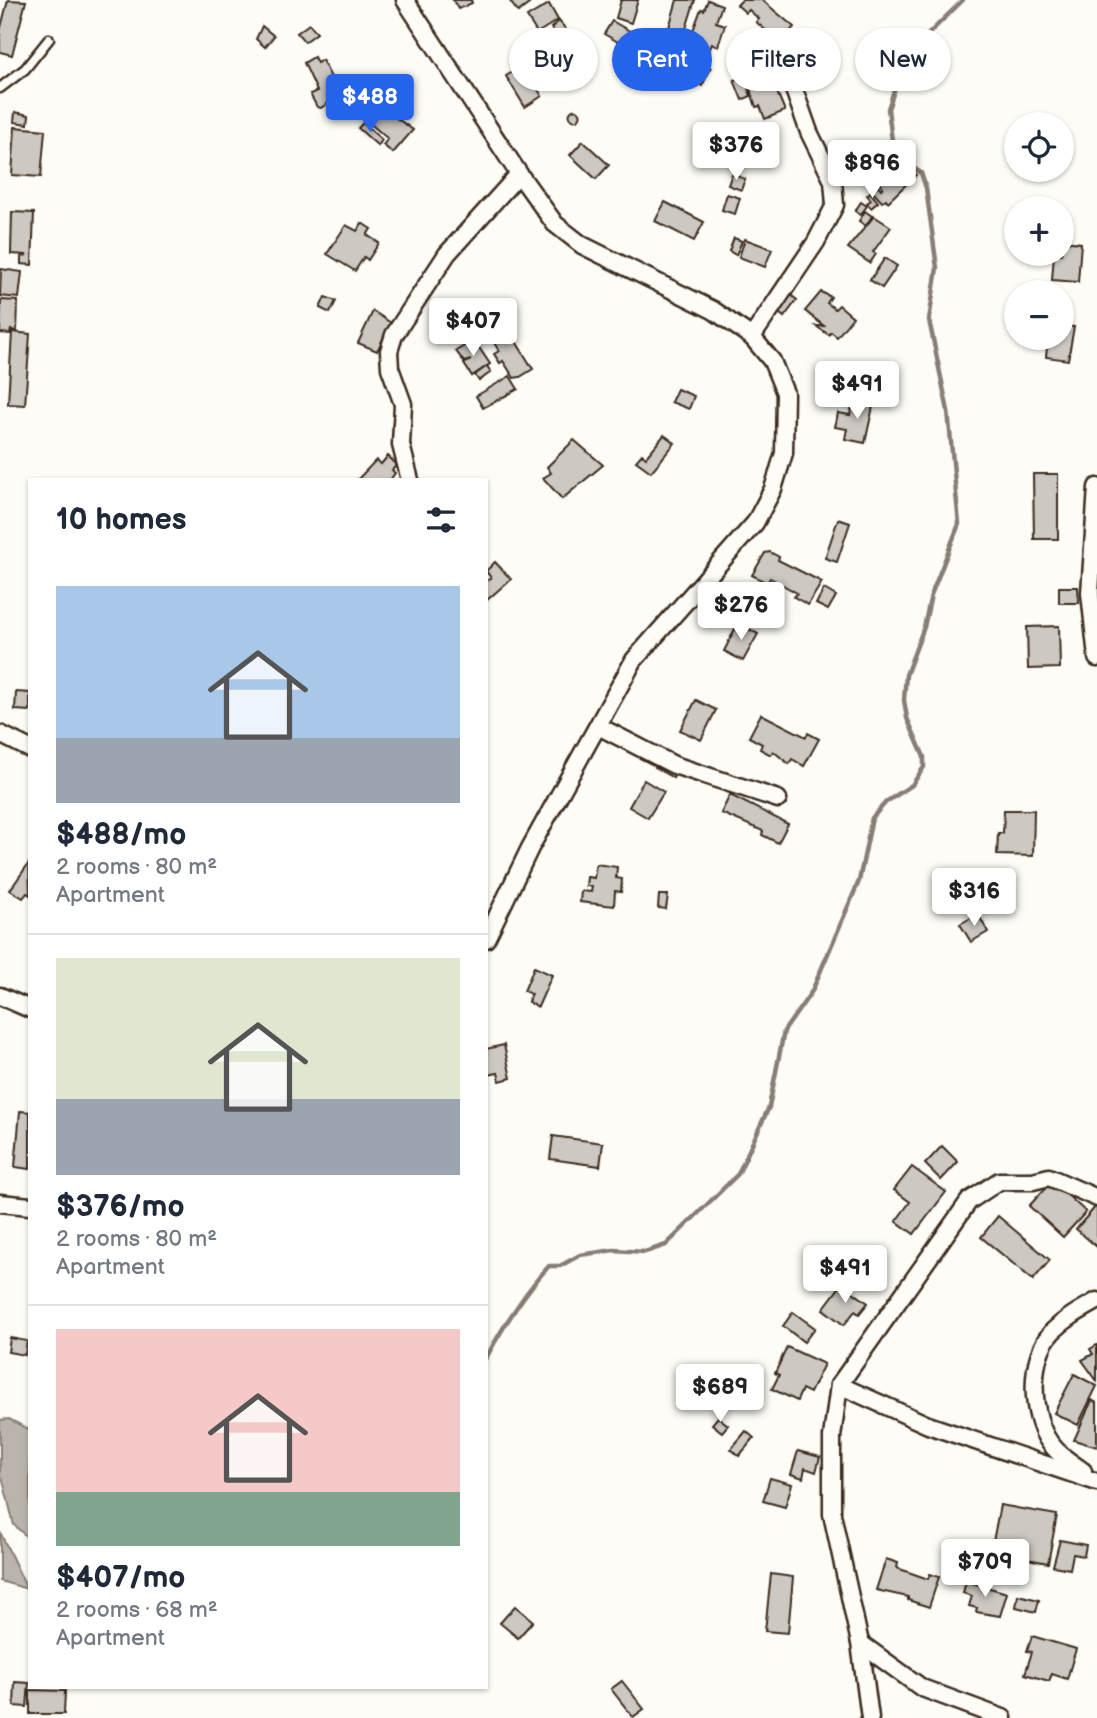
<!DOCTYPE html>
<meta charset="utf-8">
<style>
:root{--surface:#fff;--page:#f6f6f7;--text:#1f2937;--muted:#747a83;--line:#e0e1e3;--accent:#2563eb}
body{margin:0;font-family:"Balsamiq Sans",sans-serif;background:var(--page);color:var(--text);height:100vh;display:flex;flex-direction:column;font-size:26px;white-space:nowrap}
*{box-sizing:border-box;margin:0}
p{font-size:23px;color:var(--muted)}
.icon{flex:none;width:38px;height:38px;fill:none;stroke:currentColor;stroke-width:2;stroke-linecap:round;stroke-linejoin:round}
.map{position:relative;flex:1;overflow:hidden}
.drawer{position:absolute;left:28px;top:478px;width:460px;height:1211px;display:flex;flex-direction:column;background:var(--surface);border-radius:0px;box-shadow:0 2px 5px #0004}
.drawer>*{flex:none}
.guide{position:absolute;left:509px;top:28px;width:481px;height:63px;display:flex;gap:14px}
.buttons{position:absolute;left:1004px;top:112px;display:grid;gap:14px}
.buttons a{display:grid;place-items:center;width:70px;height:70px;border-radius:50%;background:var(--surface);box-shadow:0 2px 5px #0004;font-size:35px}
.price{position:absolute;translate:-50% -60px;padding:0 16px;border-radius:7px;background:#fff;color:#222;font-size:23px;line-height:46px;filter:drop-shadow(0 2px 4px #0008)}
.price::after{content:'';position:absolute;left:50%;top:42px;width:21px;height:16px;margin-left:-10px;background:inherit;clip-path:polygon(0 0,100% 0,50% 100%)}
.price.current{background:var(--accent);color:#fff}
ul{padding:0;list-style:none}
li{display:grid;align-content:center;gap:14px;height:371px;padding:0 28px}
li+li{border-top:2px solid var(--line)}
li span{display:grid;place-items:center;height:217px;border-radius:0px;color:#555}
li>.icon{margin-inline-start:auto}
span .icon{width:126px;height:126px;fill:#fffc;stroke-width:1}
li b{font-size:30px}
h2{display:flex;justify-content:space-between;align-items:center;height:84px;padding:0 28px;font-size:30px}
.tag{padding:0 24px;border-radius:32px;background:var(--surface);box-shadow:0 2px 5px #0004;font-size:24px;line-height:63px}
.tag.current{background:var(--accent);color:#fff}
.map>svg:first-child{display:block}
</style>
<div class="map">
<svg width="1097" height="1718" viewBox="0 0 1097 1718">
<rect width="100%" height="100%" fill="#fdfcf7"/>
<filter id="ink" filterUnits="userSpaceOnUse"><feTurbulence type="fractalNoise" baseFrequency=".0143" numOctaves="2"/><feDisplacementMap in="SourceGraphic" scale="14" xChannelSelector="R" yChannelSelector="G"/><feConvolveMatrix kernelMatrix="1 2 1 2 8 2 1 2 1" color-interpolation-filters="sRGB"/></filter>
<g filter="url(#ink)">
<g fill="#bbb4ad" stroke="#887d74" stroke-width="2">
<polygon points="9,1419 30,1430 30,1540 14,1525 3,1480 0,1478 0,1420"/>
<polygon points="0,1532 27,1589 0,1581"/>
</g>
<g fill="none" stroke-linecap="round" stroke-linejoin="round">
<path stroke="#887d74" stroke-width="4.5" d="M486,1358c18,-33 37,-64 63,-92h11l20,-11 34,-5 31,2 21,-7 72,-71 31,-67 15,-76 28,-40 47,-110 13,-63 14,-16 26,-17 12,-18v-10l-17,-39 -3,-18 2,-25 18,-48 7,-32 28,-71 -11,-113 -19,-91 8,-52 -11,-80 -5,-15 -27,-17 -6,-47 17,-52 58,-57"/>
</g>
<g fill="#cdc8c2" stroke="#3b2a1e" stroke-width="2">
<polygon points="8,0 26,1 12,55 0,52 0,31"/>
<polygon points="453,0 471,0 472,3 458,9"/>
<polygon points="509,0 526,0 529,4 518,12"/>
<polygon points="621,0 638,0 631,23 616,18"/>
<polygon points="677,0 695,0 683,38 676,36 675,40 660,35 662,30 668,31"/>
<polygon points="708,0 722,5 716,22 725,25 718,46 712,44 708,54 687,47 701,9 704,10"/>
<polygon points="742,0 762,0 794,27 783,39 778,35 775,38 756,22 759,19 749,10 746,13 737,5"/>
<polygon points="549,4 558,20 537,33 527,17"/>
<polygon points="559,21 569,33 560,40 551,28"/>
<polygon points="612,21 635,34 627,47 604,34"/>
<polygon points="309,24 317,33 305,42 297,33"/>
<polygon points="262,26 274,36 265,47 256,39"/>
<polygon points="637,37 652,46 655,41 663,46 652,64 629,48"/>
<polygon points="666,48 679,57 669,73 655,63"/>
<polygon points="684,54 711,68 702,86 675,72"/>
<polygon points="761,54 785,111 765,119 760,106 756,107 741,61"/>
<polygon points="314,57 317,63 322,60 334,83 338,81 344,92 321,108 317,107 310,94 317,91 304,63"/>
<polygon points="523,66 542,96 525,107 506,76"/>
<polygon points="744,77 751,96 742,100 734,80"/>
<polygon points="377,104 413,130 393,153 383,145 388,139 365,119"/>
<circle cx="575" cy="115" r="5.5"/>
<polygon points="15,112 29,115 28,124 14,122"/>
<polygon points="363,123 382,140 378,146 358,128"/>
<polygon points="15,127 45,130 41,177 12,175"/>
<polygon points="583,141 609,165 596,179 570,155"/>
<polygon points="903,162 916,175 888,202 886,199 882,202 872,191 878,185 881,189 883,187 878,181"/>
<polygon points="732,174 745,179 741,190 728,185"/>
<polygon points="870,192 878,202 871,208 867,203 871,200 867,195"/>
<polygon points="727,194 740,198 735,214 722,210"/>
<polygon points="665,202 704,222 694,241 655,221"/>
<polygon points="861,202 867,206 860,215 855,211"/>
<polygon points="865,211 872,216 866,226 859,221"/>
<polygon points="12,212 34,213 32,265 21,264 21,257 27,255 11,254"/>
<polygon points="874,216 891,227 873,252 876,254 870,263 848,248"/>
<polygon points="362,223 371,229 367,235 379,243 368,260 364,257 355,271 327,254 346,225 357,231"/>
<polygon points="734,238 742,241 736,255 729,251"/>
<polygon points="745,239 772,249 765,267 739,257"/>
<polygon points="1062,241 1081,243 1078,282 1052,280 1054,254 1062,254"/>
<polygon points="885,258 897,266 882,288 870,280"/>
<polygon points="1,269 22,272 19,298 0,296"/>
<polygon points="787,292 797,300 784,317 774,309"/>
<polygon points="821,292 831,297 827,303 835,309 839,305 853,317 837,337 831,332 829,335 816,326 824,326 805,311"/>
<polygon points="325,297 336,301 330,313 320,308"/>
<polygon points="1,300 18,301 17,331 11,330 10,334 0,333"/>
<polygon points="373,311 391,323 377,351 358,343"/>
<polygon points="505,324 533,369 520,377 514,378 503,361 500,363 494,354 499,351 489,334"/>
<polygon points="1062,326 1074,327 1068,360 1046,357 1048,338 1062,338"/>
<polygon points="12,332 30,334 25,405 8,404"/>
<polygon points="474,340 490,364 472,376 464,364 471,360 464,362 456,351"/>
<polygon points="487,366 491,372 479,381 475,375"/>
<polygon points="510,376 518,389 483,408 476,396"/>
<polygon points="677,389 694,396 689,409 671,402"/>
<polygon points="854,398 874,402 865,443 845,439 847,429 835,427 838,413 850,415"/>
<polygon points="664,435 675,443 651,472 636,461 642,454 646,457"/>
<polygon points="574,440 603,465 562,499 543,478 551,473 547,467"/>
<polygon points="388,456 397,465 392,470 395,473 390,480 357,480 376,460 381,464"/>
<polygon points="1033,474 1058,474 1058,539 1034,539"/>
<polygon points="838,519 850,523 837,562 825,558"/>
<polygon points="770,552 779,557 778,560 822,582 808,605 794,597 797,593 770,578 767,583 752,575 765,553"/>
<polygon points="495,562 511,579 486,601 486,581 491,578 486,571"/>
<polygon points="1059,587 1078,587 1079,603 1059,603"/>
<polygon points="824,589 836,596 828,610 816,604"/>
<polygon points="738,623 758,634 743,661 724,651"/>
<polygon points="1059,626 1060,668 1028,669 1027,627"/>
<polygon points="16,692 30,693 30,711 15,710"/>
<polygon points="696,700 716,710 701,740 680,730"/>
<polygon points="761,714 806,737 808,733 819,739 804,766 792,759 789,764 773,751 771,755 760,749 762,744 749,737"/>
<polygon points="662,755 680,766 673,778 655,767"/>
<polygon points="644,780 664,792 648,818 629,807"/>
<polygon points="730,795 788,824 778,843 762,835 763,831 721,813"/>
<polygon points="1004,810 1034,810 1033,856 997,855 998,833 1003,833"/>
<polygon points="29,863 30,895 27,893 23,898 10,890"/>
<polygon points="596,864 617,867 616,878 622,879 621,892 615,891 614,906 580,902 581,891 591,892 592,887 586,886 587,877 594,878"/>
<polygon points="659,895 668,895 666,909 658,908"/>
<polygon points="978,914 988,932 971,942 960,924"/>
<polygon points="534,967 552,975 538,1007 528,1002 531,994 524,991"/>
<polygon points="504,1045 511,1078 500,1081 498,1073 488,1075 486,1049"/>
<polygon points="20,1111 30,1112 30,1169 15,1167"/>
<polygon points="553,1136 603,1143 600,1166 550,1159"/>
<polygon points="942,1146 958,1162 941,1180 925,1164"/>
<polygon points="912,1167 946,1192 914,1234 896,1221 910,1202 894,1190"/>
<polygon points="1052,1181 1086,1212 1063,1237 1029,1206"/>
<polygon points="1097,1205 1097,1247 1076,1229"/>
<polygon points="998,1216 1050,1260 1033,1280 981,1237"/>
<polygon points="842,1284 868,1303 859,1314 855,1311 844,1325 823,1309"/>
<polygon points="793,1312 815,1328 804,1342 783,1326"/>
<polygon points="10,1338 27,1341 25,1355 8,1352"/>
<polygon points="1097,1345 1097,1381 1082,1360 1093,1354 1090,1349"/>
<polygon points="787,1347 824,1364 810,1393 802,1389 797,1401 772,1389 779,1375 775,1373"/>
<polygon points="1074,1374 1097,1386 1078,1425 1054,1413"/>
<polygon points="1092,1400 1097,1403 1097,1447 1074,1440"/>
<polygon points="718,1417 728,1425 722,1432 712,1424"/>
<polygon points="746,1431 754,1438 739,1456 731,1449"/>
<polygon points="798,1451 820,1457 816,1472 805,1468 803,1478 791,1474"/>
<polygon points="770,1478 792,1484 785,1507 763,1501"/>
<polygon points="1000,1505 1057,1515 1048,1563 991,1552"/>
<polygon points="1060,1540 1086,1545 1084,1556 1073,1554 1070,1569 1053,1566"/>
<polygon points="886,1559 898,1563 897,1568 928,1579 930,1574 939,1577 929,1607 908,1600 908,1597 876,1590"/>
<polygon points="771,1574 793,1577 788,1633 765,1631"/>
<polygon points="966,1581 1007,1593 1000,1616 976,1612 977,1608 969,1606 972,1596 963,1593"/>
<polygon points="1018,1595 1039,1600 1036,1612 1016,1607"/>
<polygon points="515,1606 533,1621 518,1638 500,1623"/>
<polygon points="1032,1636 1076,1649 1067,1679 1052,1674 1049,1681 1025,1674 1032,1652 1027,1651"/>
<polygon points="622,1681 644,1709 633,1717 611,1689"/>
<polygon points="15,1682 29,1683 27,1707 14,1706"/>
<polygon points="30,1690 65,1691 64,1714 30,1714"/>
</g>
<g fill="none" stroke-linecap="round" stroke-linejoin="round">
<g stroke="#3b2a1e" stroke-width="13">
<polyline id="service" points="0,88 25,69 49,39"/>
</g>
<g stroke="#3b2a1e" stroke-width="21">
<g id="minor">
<polyline points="405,0 519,174 555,224 582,245 713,310 752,337 772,361 785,393 784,453 773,489 755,523 634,660 530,848 486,939"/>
<polyline points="752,337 816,242 835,205 833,181 809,132 780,50"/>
<polyline points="410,480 401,445 403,404 390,368 389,351 394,335 447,254 519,174"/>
<polyline points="1097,487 1090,593 1097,658"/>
<polyline points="598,726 674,765 778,799"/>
<polyline points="0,734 30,749"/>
<polyline points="0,996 30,1009"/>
<polyline points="0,1203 30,1206"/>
<polyline points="839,1385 928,1425 1097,1482"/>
<path d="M1083,1471c-13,-9 -24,-16 -33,-28 -20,-28 -22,-86 3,-112 13,-13 28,-21 44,-30"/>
<polyline points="860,1643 922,1688 1003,1718"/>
<polyline points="870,1718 860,1643 832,1514 832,1437 839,1385 969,1201 999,1181 1033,1181 1049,1177 1097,1198"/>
</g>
</g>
<use href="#service" stroke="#fdfcf7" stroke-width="8"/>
<use href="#minor" stroke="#fdfcf7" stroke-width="16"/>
</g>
</g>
</svg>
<div class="buttons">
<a><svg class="icon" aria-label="locate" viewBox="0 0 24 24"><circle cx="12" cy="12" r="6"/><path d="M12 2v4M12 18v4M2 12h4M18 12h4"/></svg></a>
<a>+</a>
<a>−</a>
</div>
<b class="price current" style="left:370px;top:134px">$488</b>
<b class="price" style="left:736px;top:182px">$376</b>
<b class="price" style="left:872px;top:200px">$896</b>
<b class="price" style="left:473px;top:358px">$407</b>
<b class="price" style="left:857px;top:421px">$491</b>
<b class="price" style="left:741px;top:642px">$276</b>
<b class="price" style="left:974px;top:928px">$316</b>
<b class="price" style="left:845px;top:1305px">$491</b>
<b class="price" style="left:720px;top:1424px">$689</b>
<b class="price" style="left:985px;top:1599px">$709</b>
<div class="guide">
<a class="tag">Buy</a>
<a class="tag current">Rent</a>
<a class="tag">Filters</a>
<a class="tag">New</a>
</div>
<section class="drawer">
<h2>10 homes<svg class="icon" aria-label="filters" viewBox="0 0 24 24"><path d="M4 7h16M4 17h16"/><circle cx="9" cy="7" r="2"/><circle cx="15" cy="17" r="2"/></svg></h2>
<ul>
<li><span style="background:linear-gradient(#a9c7e8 70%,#9aa5b1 0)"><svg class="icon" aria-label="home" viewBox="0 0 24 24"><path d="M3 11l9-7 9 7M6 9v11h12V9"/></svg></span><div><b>$488/mo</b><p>2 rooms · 80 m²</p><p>Apartment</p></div></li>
<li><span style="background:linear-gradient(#dfe7d0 65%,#9aa5b1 0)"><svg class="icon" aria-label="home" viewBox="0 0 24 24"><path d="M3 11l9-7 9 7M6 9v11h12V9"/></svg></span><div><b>$376/mo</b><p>2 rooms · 80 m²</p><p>Apartment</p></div></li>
<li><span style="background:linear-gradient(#f6c9c9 75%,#7fa58c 0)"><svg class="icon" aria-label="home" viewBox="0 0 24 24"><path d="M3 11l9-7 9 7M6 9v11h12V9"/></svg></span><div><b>$407/mo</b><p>2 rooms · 68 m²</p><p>Apartment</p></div></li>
</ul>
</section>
</div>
